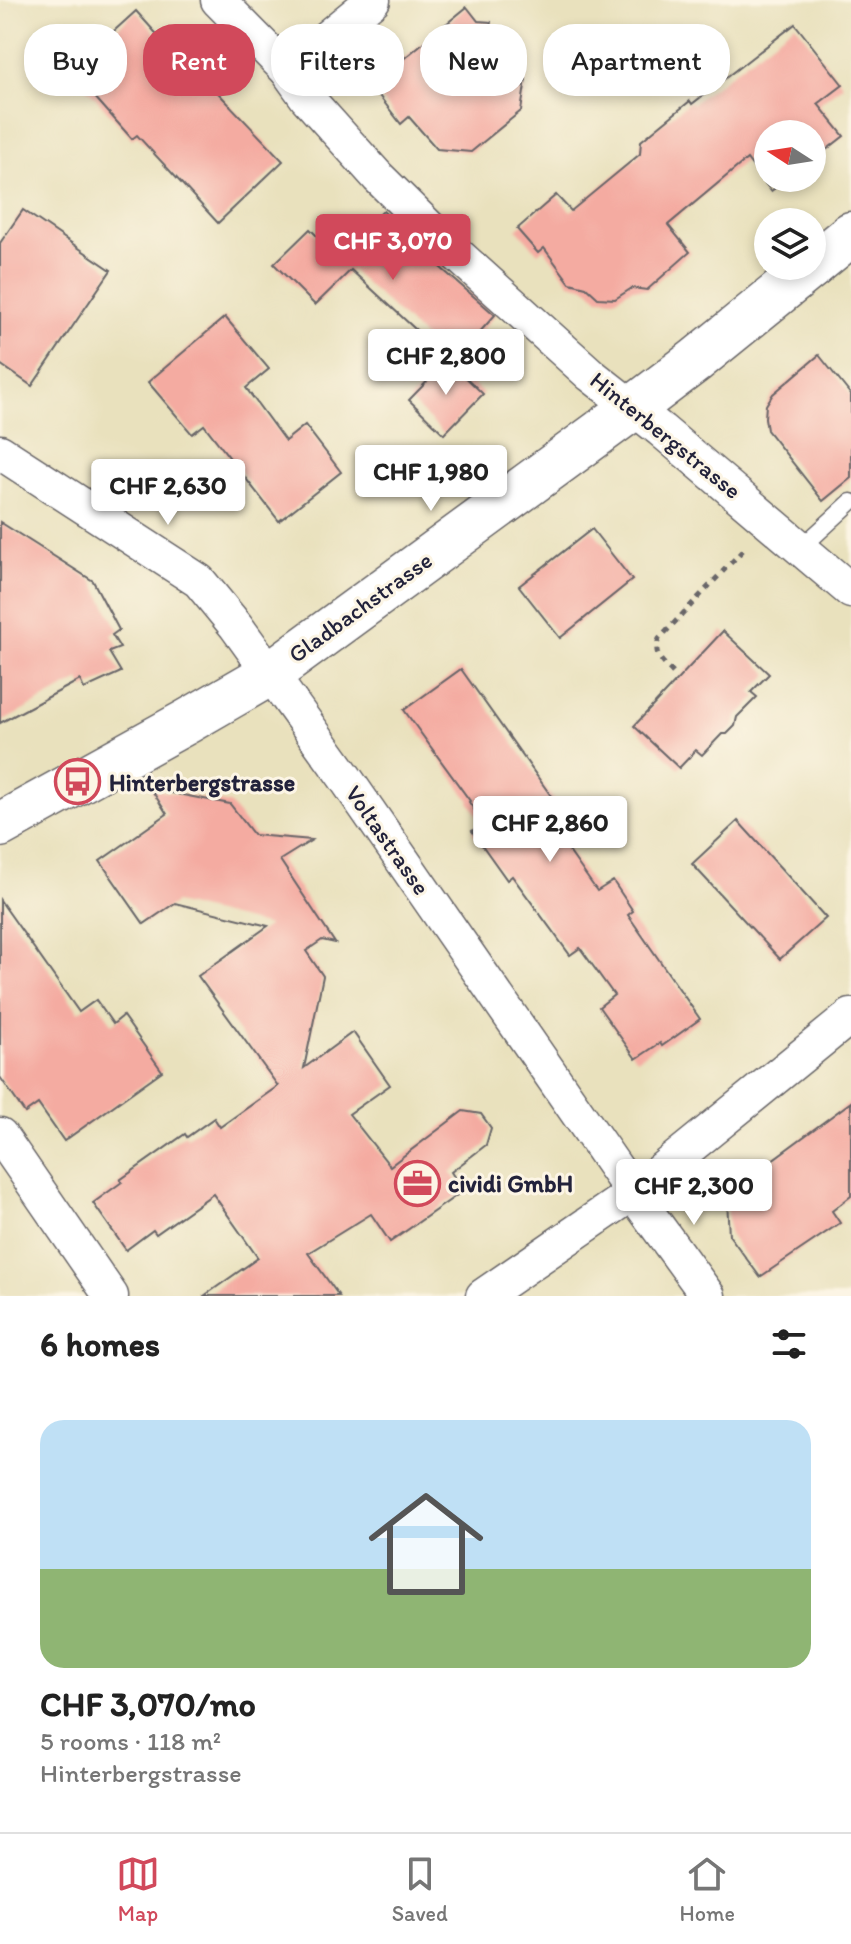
<!DOCTYPE html>
<html lang="en">
<head>
<meta charset="utf-8">
<style>
  :root { --surface:#fff; --page:#f2f2f2; --text:#222; --muted:#767676; --line:#e0e0e0; --accent:#d1495b }
  body { margin:0; font-family:Itim,sans-serif; background:var(--page); color:var(--text); height:100vh; display:flex; flex-direction:column; font-size:30px; white-space:nowrap }
  * { box-sizing:border-box; margin:0 }
  p { font-size:26px; color:var(--muted) }
  .icon { flex:none; width:44px; height:44px; fill:none; stroke:currentColor; stroke-width:2; stroke-linecap:round; stroke-linejoin:round }
  .map { position:relative; height:1296px; overflow:hidden }
  .details { display:flex; flex-direction:column; background:var(--surface); flex:1 }
  .details>* { flex:none }
  .hud { position:absolute; left:24px; top:24px; width:804px; height:72px; display:flex; gap:16px }
  .needle { width:52px; rotate:282deg }
  .tools { position:absolute; left:754px; top:120px; display:grid; gap:16px }
  .tools a { display:grid; place-items:center; width:72px; height:72px; border-radius:50%; background:var(--surface); box-shadow:0 4px 12px #0003; font-size:40px }
  .price { position:absolute; translate:-50% -68px; padding:0 18px; border-radius:8px; background:#fff; color:#222; font-size:26px; line-height:52px; filter:drop-shadow(0 2px 4px #0008) }
  .price::after { content:''; position:absolute; left:50%; top:48px; width:24px; height:18px; margin-left:-12px; background:inherit; clip-path:polygon(0 0,100% 0,50% 100%) }
  .price.on { background:var(--accent); color:#fff }
  ul { padding:0; list-style:none }
  li { display:grid; align-content:center; gap:16px; height:424px; padding:0 40px }
  li span { display:grid; place-items:center; height:248px; border-radius:24px; color:#555 }
  li>.icon { margin-inline-start:auto }
  span .icon { width:144px; height:144px; fill:#fffc; stroke-width:1 }
  li b { font-size:34px }
  h2 { display:flex; justify-content:space-between; align-items:center; height:96px; padding:0 40px; font-size:34px }
  .tag { padding:0 28px; border-radius:32px; background:var(--surface); box-shadow:0 4px 12px #0003; font-size:28px; line-height:72px }
  .tag.on { background:var(--accent); color:#fff }
  .tabs { display:flex; justify-content:space-around; align-items:center; height:112px; border-top:2px solid var(--line); background:var(--surface); font-size:22px; color:var(--muted) }
  .tabs a { display:grid; justify-items:center; gap:4px }
  .tabs .on { color:var(--accent) }
  .map>svg:first-child { display:block }
</style>
</head>
<body>
<div class="map">
<svg width="851" height="1296" viewBox="0 0 851 1296">
  <rect width="100%" height="100%" fill="#fcf5e5"/>
  <filter id="ink" filterUnits="userSpaceOnUse"><feTurbulence type="fractalNoise" baseFrequency=".0125" numOctaves="2"/><feDisplacementMap in="SourceGraphic" scale="16" xChannelSelector="R" yChannelSelector="G"/><feConvolveMatrix kernelMatrix="1 2 1 2 8 2 1 2 1" color-interpolation-filters="sRGB"/></filter>
  <filter id="wash" filterUnits="userSpaceOnUse"><feTurbulence type="fractalNoise" baseFrequency=".006" numOctaves="4" result="noise"/><feDisplacementMap in="SourceGraphic" scale="32" xChannelSelector="R" yChannelSelector="G"/><feGaussianBlur stdDeviation="1.8" result="paint"/><feColorMatrix in="noise" values="0 0 0 0 0 0 0 0 0 0 0 0 0 0 0 0 0 1.4 0 .05"/><feComposite in="paint" operator="in"/></filter>
  <g filter="url(#wash)">
    <rect width="100%" height="100%" fill="#e9e1bd"/>
    <g id="blocks">
      <g fill="#f4aba1">
        <path d="M467,7l11,14 13,1 -2,12 37,45 -5,32 -50,41 -34,-3 -28,-32 -8,7 -28,-36 8,-7 -1,-3z"/>
        <path d="M136,11l62,69 4,-4 81,85 -65,62 -81,-88 -5,4 -61,-69z"/>
        <path d="M795,24l48,61 -25,19 26,32 -32,25v-27h-44v44h21l-18,13 -24,-32 -79,66 22,27 -43,38 -15,-2 -17,11 -17,-1 -12,-11 -16,-4 -26,-35 -6,5 -21,-24 39,-34 15,16 69,-57 1,-13 49,-40 2,3z"/>
        <path d="M23,210l88,60 -79,116 -32,-22v-121z"/>
        <path d="M383,211l58,57 54,47 -43,48 -101,-93 -36,35 -41,-41 36,-35 28,28z"/>
        <path d="M225,317l44,52 -23,19 39,53 20,-16 36,47 -62,49 -75,-96 -12,9 -44,-52z"/>
        <path d="M819,355l32,40v83l-28,23 -56,-71 -2,-12 1,-13 7,-11z"/>
        <path d="M448,360l35,34 -39,40 -35,-34z"/>
        <path d="M0,522l93,59 26,49 -7,5 8,13 -11,4 12,20 -37,17 -4,-9 -80,43z"/>
        <path d="M592,529l40,51 -72,58 -41,-52z"/>
        <path d="M723,631l46,43 -18,18 6,5 -20,20 -2,9 -8,8h-5l-20,21 -6,-5 -17,18 -45,-42z"/>
        <path d="M461,669l100,141 -14,10 50,71 16,-10 20,30 -5,4 72,104 -38,27 -2,-3 -24,16 -37,-52 15,-12 -34,-47 -10,7 -58,-79 -5,4 -35,-49 11,-8 -14,-21 1,-1 -66,-91z"/>
        <path d="M151,789l79,15 24,31 58,5 -32,20 55,83 -13,-3 -16,11 17,25 -19,92 49,-36 37,53 -41,29 41,52 73,-55 18,3 10,14 -5,17 -35,27 12,19 -73,51 -19,-28 -63,39 31,43h-135l54,-38 -45,-64 -57,40 -3,-4 -27,20 -33,-47 29,-21 -2,-2 65,-46 2,3 27,-19 6,9 58,-41 -80,-110 70,-50 -93,-23 -31,21 -44,-63 67,-47z"/>
        <path d="M738,821l88,97 -46,41 -88,-95z"/>
        <path d="M0,900l79,112 17,-12 17,24 10,-8 39,55 -98,70 -26,-37 -13,9 -25,-36z"/>
        <path d="M851,1102v94l-19,15 8,12 -80,54 -31,-42 -2,-34 7,-13z"/>
      </g>
    </g>
  </g>
  <g filter="url(#ink)">
    <use href="#blocks" fill-opacity="0" stroke="#686568" stroke-width="2"/>
    <g fill="none" stroke-linecap="round" stroke-linejoin="round">
      <defs>
        <path id="lane" d="M801,548l50,-46"/>
        <g id="street">
          <path d="M218,0l69,70 20,28 71,79 71,70 142,128 70,55 190,161"/>
          <path d="M287,70l86,-70"/>
          <path d="M0,452l199,129 37,45 108,150 289,417 75,103"/>
          <path d="M0,1135l111,161"/>
          <path d="M483,1296l150,-103 218,-177"/>
        </g>
        <g id="secondary">
          <path d="M812,266l39,-32"/>
          <path d="M0,825l188,-104 83,-48 362,-265 62,-47 117,-95"/>
        </g>
      </defs>
      <use href="#lane" stroke="#686568" stroke-width="19"/>
      <use href="#street" stroke="#686568" stroke-width="37"/>
      <use href="#secondary" stroke="#686568" stroke-width="47"/>
      <path stroke="#686568" stroke-width="5" stroke-dasharray="6 6" stroke-linecap="butt" d="M673,673c-10,-11 -21,-18 -14,-34l85,-90"/>
      <use href="#lane" stroke="#fff" stroke-width="16"/>
      <use href="#street" stroke="#fff" stroke-width="34"/>
      <use href="#secondary" stroke="#fff" stroke-width="44"/>
    </g>
  </g>
  <defs>
    <symbol id="bus-ring" viewBox="-11 -11 22 22"><circle r="9.5" fill="#fcf5e5" stroke="#d1495b" stroke-width="1.5"/><path d="M-5-6H5V4H4V6H2V4H-2V6H-4V4H-5ZM-3.5-4V0h7V-4ZM-3.5 1.2v1.5H-2V1.2ZM2 1.2v1.5H3.5V1.2Z" fill="#d1495b"/></symbol>
    <symbol id="office-ring" viewBox="-11 -11 22 22"><circle r="9.5" fill="#fcf5e5" stroke="#d1495b" stroke-width="1.5"/><path d="M-6-3h4V-5.5h4V-3h4V5H-6ZM-1-4.5V-3h2v-1.5ZM-6 0V1H6V0Z" fill="#d1495b"/></symbol>
  </defs>
  <g fill-rule="evenodd">
    <use href="#bus-ring" x="52" y="756" width="51" height="51"/>
    <use href="#office-ring" x="392" y="1158" width="51" height="51"/>
  </g>
  <g text-anchor="middle" dominant-baseline="central" stroke-width="6" stroke-linejoin="round" paint-order="stroke">
    <g font-size="24" fill="#22223b" stroke="#fcf5e5">
      <text transform="translate(666 435) rotate(39)">Hinterbergstrasse</text>
      <text transform="translate(360 607) rotate(-36)">Gladbachstrasse</text>
      <text transform="translate(388 840) rotate(55)">Voltastrasse</text>
    </g>
    <g font-size="24" font-weight="bold" fill="#22223b" stroke="#fcf5e5" text-anchor="start">
      <text x="109" y="782">Hinterbergstrasse</text>
      <text x="448" y="1183">cividi GmbH</text>
    </g>
  </g>
</svg>
<div class="tools">
<a><svg class="needle" viewBox="-14 -14 28 28"><path d="M0-13l5 13h-10z" fill="#e53935"/><path d="M0 13l5-13h-10z" fill="#767676"/></svg></a>
<a><svg class="icon" aria-label="layers" viewBox="0 0 24 24"><path d="M12 4l9 5-9 5-9-5zM3 14l9 5 9-5"/></svg></a>
</div>
<b class="price on" style="left:393px;top:282px">CHF 3,070</b>
<b class="price" style="left:446px;top:397px">CHF 2,800</b>
<b class="price" style="left:431px;top:513px">CHF 1,980</b>
<b class="price" style="left:168px;top:527px">CHF 2,630</b>
<b class="price" style="left:550px;top:864px">CHF 2,860</b>
<b class="price" style="left:694px;top:1227px">CHF 2,300</b>
<div class="hud">
<a class="tag">Buy</a>
<a class="tag on">Rent</a>
<a class="tag">Filters</a>
<a class="tag">New</a>
<a class="tag">Apartment</a>
</div>
</div>
<section class="details">
<h2>6 homes<svg class="icon" aria-label="filters" viewBox="0 0 24 24"><path d="M4 7h16M4 17h16"/><circle cx="9" cy="7" r="2"/><circle cx="15" cy="17" r="2"/></svg></h2>
<ul>
<li><span style="background:linear-gradient(#bfe0f5 60%,#8fb573 0)"><svg class="icon" aria-label="home" viewBox="0 0 24 24"><path d="M3 11l9-7 9 7M6 9v11h12V9"/></svg></span><div><b>CHF 3,070/mo</b><p>5 rooms · 118 m²</p><p>Hinterbergstrasse</p></div></li>
</ul>
</section>
<nav class="tabs">
<a class="on"><svg class="icon" aria-label="map" viewBox="0 0 24 24"><path d="M3 6l6-2 6 2 6-2v14l-6 2-6-2-6 2zM9 4v14M15 6v14"/></svg>Map</a>
<a><svg class="icon" aria-label="saved" viewBox="0 0 24 24"><path d="M7 4h10v16l-5-4-5 4z"/></svg>Saved</a>
<a><svg class="icon" aria-label="home" viewBox="0 0 24 24"><path d="M3 11l9-7 9 7M6 9v11h12V9"/></svg>Home</a>
</nav>
</body>
</html>
